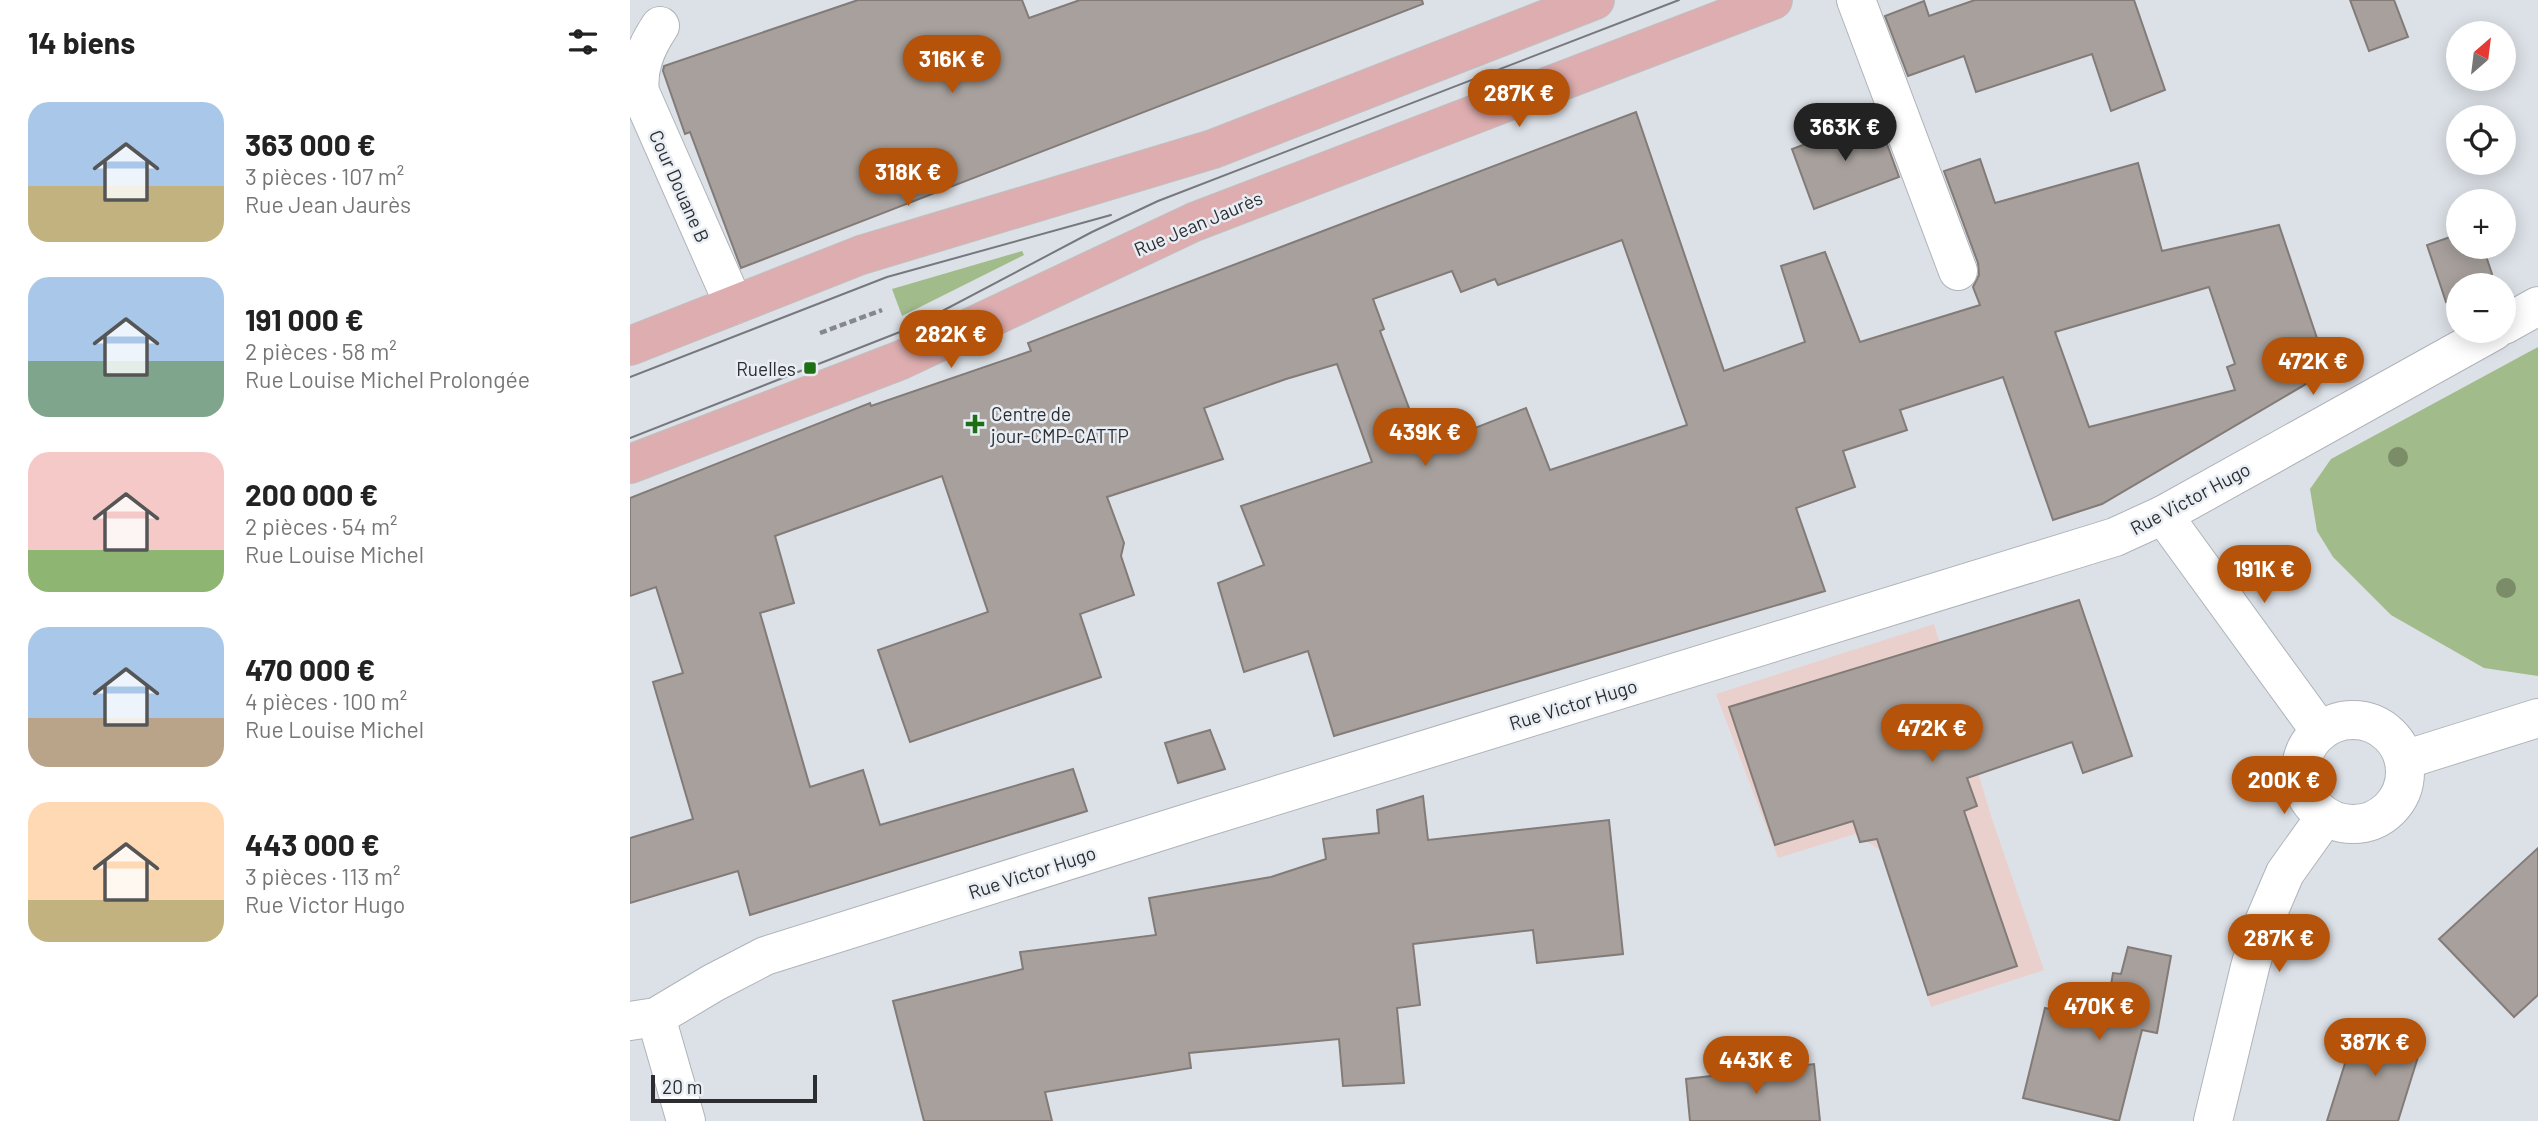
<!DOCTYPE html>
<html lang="fr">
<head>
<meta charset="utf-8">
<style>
  :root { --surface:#fff; --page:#f2f2f2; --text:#222; --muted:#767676; --accent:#b45309 }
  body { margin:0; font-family:Barlow,sans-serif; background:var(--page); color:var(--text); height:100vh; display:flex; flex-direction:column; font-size:26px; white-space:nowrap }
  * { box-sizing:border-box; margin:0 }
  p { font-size:23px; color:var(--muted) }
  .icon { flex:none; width:38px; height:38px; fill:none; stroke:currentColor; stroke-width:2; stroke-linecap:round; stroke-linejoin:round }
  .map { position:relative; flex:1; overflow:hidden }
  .sheet { display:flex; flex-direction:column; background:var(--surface); width:630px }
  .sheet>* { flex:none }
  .needle { width:46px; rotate:28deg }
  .buttons { position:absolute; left:1816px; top:21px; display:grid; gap:14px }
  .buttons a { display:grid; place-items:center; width:70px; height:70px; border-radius:50%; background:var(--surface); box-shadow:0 4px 18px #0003; font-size:35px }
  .scale { position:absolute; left:21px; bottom:18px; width:166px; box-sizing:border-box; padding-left:7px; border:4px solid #2b2d30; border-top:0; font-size:19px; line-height:24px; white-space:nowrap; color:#2b2d30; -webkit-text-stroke:5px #e9eef4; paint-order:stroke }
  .price { position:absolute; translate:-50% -60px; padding:0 16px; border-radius:24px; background:var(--accent); color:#fff; font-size:23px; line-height:46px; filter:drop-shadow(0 2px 4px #0008) }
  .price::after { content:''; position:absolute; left:50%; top:42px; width:21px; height:16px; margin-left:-10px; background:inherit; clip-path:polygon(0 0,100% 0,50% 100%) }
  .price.selected { background:#222; color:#fff }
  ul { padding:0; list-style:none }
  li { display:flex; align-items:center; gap:21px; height:175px; padding:0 28px }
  li span { display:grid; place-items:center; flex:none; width:196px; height:140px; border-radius:21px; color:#555 }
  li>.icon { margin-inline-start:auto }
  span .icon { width:84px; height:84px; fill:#fffc; stroke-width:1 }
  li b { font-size:30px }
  h2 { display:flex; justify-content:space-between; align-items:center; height:84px; padding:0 28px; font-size:30px }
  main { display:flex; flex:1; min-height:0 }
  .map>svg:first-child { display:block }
</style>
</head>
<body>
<main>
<section class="sheet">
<h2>14 biens<svg class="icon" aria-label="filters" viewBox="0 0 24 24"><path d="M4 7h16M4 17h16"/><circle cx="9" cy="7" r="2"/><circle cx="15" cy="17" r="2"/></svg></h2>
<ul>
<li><span style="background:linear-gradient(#a9c7e8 60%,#c2b280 0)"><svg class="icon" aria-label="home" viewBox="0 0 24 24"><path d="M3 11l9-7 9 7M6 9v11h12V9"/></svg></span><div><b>363 000 €</b><p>3 pièces · 107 m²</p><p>Rue Jean Jaurès</p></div></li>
<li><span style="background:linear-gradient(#a9c7e8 60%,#7fa58c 0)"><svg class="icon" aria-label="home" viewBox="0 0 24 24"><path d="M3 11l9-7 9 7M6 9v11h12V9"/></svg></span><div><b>191 000 €</b><p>2 pièces · 58 m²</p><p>Rue Louise Michel Prolongée</p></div></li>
<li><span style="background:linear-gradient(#f6c9c9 70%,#8fb573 0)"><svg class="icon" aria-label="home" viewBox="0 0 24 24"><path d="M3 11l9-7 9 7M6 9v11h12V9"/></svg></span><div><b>200 000 €</b><p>2 pièces · 54 m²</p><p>Rue Louise Michel</p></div></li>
<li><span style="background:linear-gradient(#a9c7e8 65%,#b9a48a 0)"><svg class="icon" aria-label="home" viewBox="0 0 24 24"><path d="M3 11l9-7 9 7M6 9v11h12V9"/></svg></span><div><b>470 000 €</b><p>4 pièces · 100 m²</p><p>Rue Louise Michel</p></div></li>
<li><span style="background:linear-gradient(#ffd9b3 70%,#c2b280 0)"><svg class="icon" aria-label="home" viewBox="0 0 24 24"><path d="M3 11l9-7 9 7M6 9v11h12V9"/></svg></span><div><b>443 000 €</b><p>3 pièces · 113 m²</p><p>Rue Victor Hugo</p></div></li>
</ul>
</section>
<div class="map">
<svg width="1908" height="1121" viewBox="0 0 1908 1121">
  <rect width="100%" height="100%" fill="#dce1e7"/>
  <path fill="#ead0cc" d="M1304,624l57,192 53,154 -113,37 -51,-157 -25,-16 -77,24 -62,-164z"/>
  <g fill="#a1bb8b">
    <path d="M392,251l2,4 -122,61 -10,-27z"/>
    <path d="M1908,347v329l-54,-8 -93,-53 -58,-58 -16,-26 -7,-42 21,-30z"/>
  </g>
  <g fill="#a7a09c" stroke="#827b77" stroke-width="2" fill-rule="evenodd">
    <path d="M228,0h164l7,18 51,-18h342l1,4 -682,264 -51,-136 -5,2 -22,-63 1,-5z"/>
    <path d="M1345,0h159l31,90 -54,21 -19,-57 -116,38 -12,-36 -56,20 -23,-60 39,-15 5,15z"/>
    <path d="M1720,0h44l14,37 -39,14z"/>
    <path d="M1006,112l88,259 81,-29 -24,-76 44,-14 35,90 120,-37 -7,-18 6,-12 -1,-12 -34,-92 36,-12 15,44 143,-40 24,88 117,-26 49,146 -226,133 -49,16 -50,-143 -103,33 7,20 -64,21 12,36 -59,21 29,83 -491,145 -26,-85 -64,21 -26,-89 46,-18 -23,-59 131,-44 -35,-98 -51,15 -82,29 19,51 -116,38 17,46 -3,13 13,39 -54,19 21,63 -191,65 -32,-92 110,-38 -46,-136 -167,60 19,67 -34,10 50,174 53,-17 17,55 193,-56 14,42 -337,104 -12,-44 -108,32v-65l63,-19 -40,-137 30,-9 -27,-86 -26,9v-98l240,-95 1,3 160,-55 -3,-8zM992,240l65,185 -137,45 -24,-62 -102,40 -44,-117 4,-2 -11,-30 79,-28 9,21 34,-13 3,6zM1579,287l26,77 -8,3 8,23 -146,37 -34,-95z"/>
    <path d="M1247,117l22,60 -85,32 -22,-60z"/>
    <path d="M1829,234v13h24l9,27 -19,11h-14v9l-13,8 -19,-57z"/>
    <path d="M1449,600l53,156 -49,17 -11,-31 -105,36 10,28 -13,5 53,155 -89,29 -51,-156 -17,3 -7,-21 -78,24 -46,-138z"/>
    <path d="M580,730l15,39 -47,14 -13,-40z"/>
    <path d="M793,796l5,44 181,-20 14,134 -86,9 -4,-33 -120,14 7,61 -23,3 7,75 -61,3 -4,-47 -150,14 2,15 -146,24 7,29h-128l-31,-120 130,-32 -3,-17 136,-17 -7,-37 122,-21 55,-18 -3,-20 56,-6 -2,-23z"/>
    <path d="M1908,848v147l-24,22 -75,-78z"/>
    <path d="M1498,947l43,9 -14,77 -15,-3 -23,91 -96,-23 22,-90 60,13 8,-48 8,1z"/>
    <path d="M1727,1025l65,19 -24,77h-71z"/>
    <path d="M1184,1064l6,57h-130l-4,-42z"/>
  </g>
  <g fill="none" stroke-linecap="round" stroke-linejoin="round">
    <defs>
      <g id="minor">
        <path d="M1226,0l102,271"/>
        <path d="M30,26c-14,21 -23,42 -20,66l94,213"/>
        <path d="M1874,325l34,-19"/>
        <path d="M1533,515l157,216"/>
        <circle cx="1723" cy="772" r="52"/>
        <path d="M1774,760l134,-42"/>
        <path d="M26,1017l30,104"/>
        <path d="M0,1021l26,-4 57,-34 52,-27 435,-137 915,-282 48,-22 331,-184"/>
        <path d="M1583,1121l37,-154 11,-38 24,-56 40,-56"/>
      </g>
      <g id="major">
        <path d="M0,346l231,-91 352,-106 382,-149"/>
        <path d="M0,464l271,-104 293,-138 579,-222"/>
      </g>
    </defs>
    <use href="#minor" stroke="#afb4ba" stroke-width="40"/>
    <use href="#major" stroke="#bfc0c1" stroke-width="40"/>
    <path stroke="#84878c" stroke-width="4.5" stroke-dasharray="7 3.5" stroke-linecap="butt" d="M190,333l62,-23"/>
    <use href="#minor" stroke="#fff" stroke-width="38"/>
    <use href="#major" stroke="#ddadaf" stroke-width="38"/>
    <g stroke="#75787d" stroke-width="2">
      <path d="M0,377l257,-100 224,-62"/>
      <path d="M0,438l280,-110 182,-96 66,-31 521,-201"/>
    </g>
  </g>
  <g fill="#7b8d68">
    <circle cx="1768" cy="457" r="10"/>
    <circle cx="1876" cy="588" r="10"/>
  </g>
  <g fill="#1d6e15" stroke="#e9eef4" stroke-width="2.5">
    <rect x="173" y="361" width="14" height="14" rx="3.5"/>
    <path d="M341.5 413.5h7v7h7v7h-7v7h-7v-7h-7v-7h7z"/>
  </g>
  <g text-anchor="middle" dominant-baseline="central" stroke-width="5" stroke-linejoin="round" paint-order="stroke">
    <g font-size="19" fill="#2b2d30" stroke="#e9eef4">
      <text transform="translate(50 186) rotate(66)">Cour Douane B</text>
      <text transform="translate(568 223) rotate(-23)">Rue Jean Jaurès</text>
      <text transform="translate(1560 498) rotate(-28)">Rue Victor Hugo</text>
      <text transform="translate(943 704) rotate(-17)">Rue Victor Hugo</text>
      <text transform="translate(402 872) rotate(-18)">Rue Victor Hugo</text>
    </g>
    <g font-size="19" fill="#2b2d30" stroke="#e9eef4" text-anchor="end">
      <text x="166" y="368">Ruelles</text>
      <text x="361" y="413" text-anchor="start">Centre de<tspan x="361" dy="22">jour-CMP-CATTP</tspan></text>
    </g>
  </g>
</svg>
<div class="buttons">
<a><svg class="needle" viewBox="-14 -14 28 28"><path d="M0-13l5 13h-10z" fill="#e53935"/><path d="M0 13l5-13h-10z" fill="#767676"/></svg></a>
<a><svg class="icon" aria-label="locate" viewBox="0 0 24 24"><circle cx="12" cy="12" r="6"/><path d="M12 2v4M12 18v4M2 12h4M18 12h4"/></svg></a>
<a>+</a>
<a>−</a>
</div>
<div class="scale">20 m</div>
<b class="price" style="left:322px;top:95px">316K €</b>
<b class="price" style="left:889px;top:129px">287K €</b>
<b class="price selected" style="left:1215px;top:163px">363K €</b>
<b class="price" style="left:278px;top:208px">318K €</b>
<b class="price" style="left:321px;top:370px">282K €</b>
<b class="price" style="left:1683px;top:397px">472K €</b>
<b class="price" style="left:795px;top:468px">439K €</b>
<b class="price" style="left:1634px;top:605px">191K €</b>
<b class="price" style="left:1302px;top:764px">472K €</b>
<b class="price" style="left:1654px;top:816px">200K €</b>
<b class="price" style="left:1649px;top:974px">287K €</b>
<b class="price" style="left:1469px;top:1042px">470K €</b>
<b class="price" style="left:1745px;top:1078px">387K €</b>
<b class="price" style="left:1126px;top:1096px">443K €</b>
</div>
</main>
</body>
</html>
